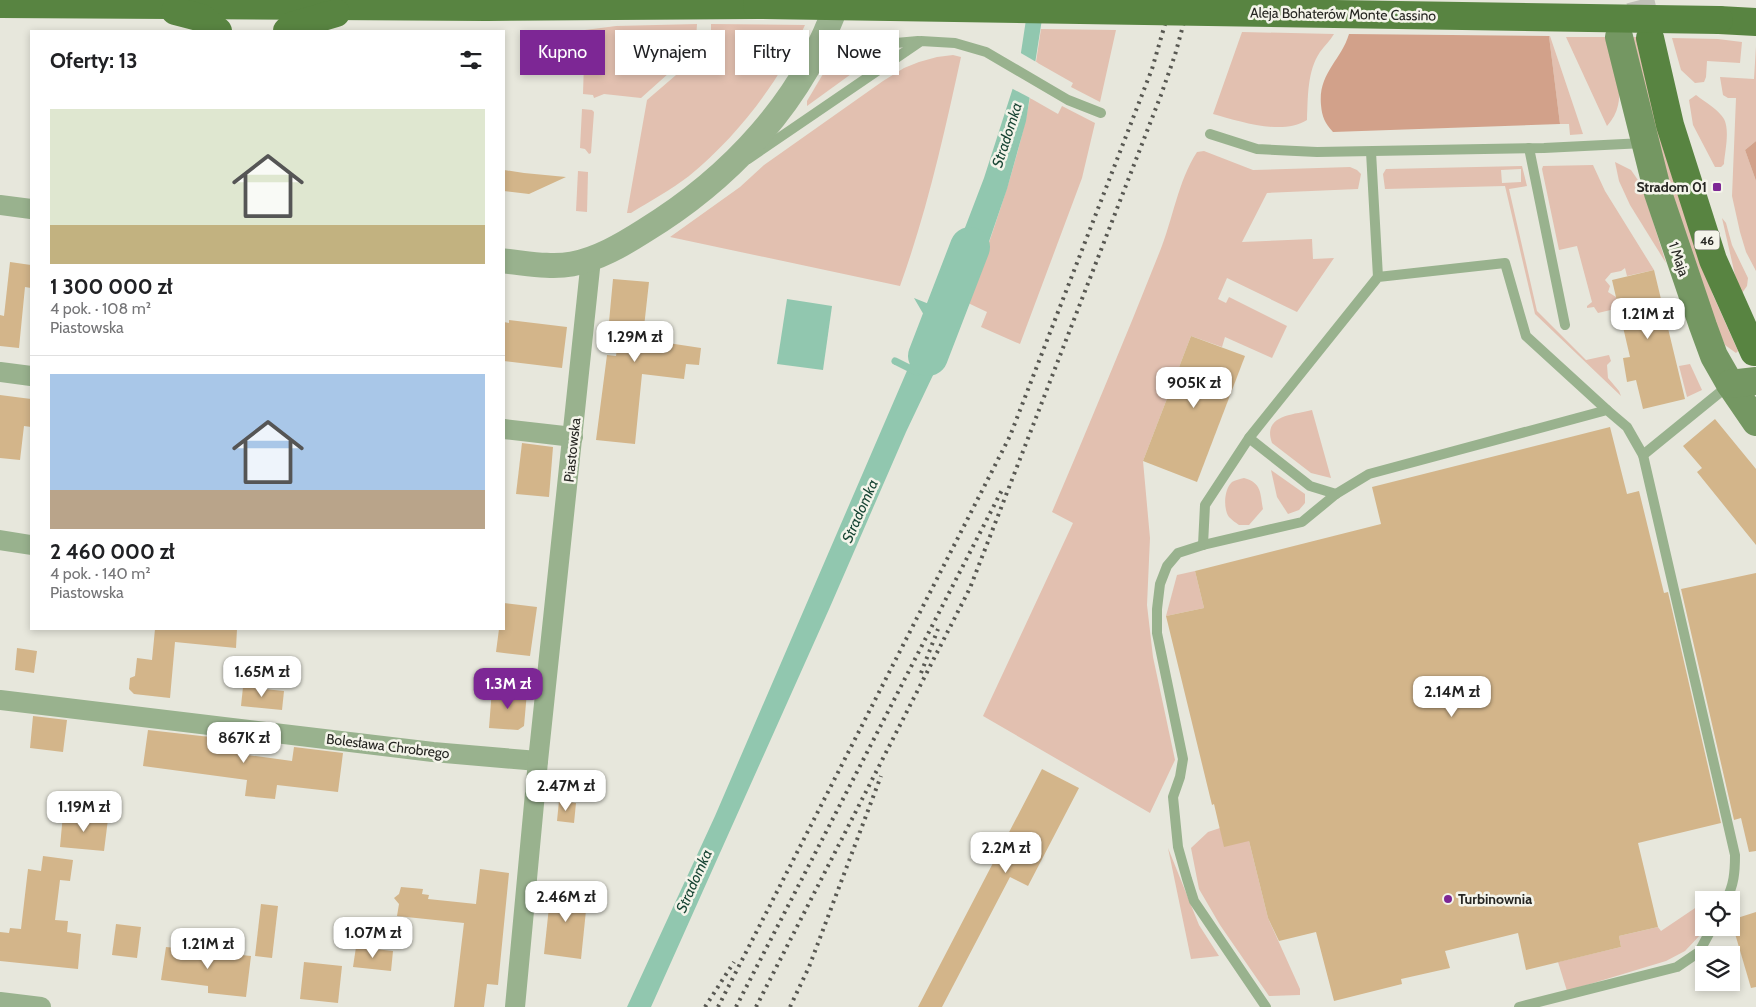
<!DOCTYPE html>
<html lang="pl">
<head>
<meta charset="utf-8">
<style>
  :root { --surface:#fff; --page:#f6f6f6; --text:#202124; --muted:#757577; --line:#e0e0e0; --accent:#7d2795 }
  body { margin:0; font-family:Cabin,sans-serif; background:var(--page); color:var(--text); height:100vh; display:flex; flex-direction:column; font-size:19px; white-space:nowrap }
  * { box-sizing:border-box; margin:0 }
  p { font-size:16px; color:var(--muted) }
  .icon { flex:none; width:28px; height:28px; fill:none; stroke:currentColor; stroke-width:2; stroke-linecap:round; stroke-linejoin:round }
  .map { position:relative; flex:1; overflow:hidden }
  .panel { position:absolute; left:30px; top:30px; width:475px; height:600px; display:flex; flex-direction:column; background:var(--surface); border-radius:0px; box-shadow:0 2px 8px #0003 }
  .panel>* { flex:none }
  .guide { position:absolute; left:520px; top:30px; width:475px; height:45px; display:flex; gap:10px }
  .fabs { position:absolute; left:1695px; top:891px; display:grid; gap:10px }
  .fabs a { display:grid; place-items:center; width:45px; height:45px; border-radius:0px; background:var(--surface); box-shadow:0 2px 8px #0003; font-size:25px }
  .price { position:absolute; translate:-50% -42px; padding:0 11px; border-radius:10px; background:#fff; color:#222; font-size:16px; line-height:32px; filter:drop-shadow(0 1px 2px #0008) }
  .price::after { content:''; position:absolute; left:50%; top:30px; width:15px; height:11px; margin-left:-8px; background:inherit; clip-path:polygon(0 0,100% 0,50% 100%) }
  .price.current { background:var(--accent); color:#fff }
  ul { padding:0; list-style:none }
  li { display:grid; align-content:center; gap:10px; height:265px; padding:0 20px }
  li+li { border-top:1px solid var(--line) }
  li span { display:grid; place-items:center; height:155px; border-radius:0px; color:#555 }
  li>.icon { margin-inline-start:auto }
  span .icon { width:90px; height:90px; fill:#fffc; stroke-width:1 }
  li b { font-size:21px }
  h2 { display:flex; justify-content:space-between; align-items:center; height:60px; padding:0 20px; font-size:21px }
  .chip { padding:0 18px; border-radius:0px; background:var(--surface); box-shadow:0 2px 8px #0003; font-size:18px; line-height:45px }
  .chip.current { background:var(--accent); color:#fff }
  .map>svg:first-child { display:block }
</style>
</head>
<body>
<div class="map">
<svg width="1756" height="1007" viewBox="0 0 1756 1007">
  <rect width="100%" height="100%" fill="#e7e7dc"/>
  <g fill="#e2c0b0" fill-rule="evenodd">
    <path d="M697,24l-1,15h-26l-1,34 -28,25 -37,-4 -10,4 -1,-3 -10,-1 2,-64 31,-4z"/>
    <path d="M711,24l94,1c-26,57 -67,111 -116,151 -18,14 -39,25 -58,37h-4l20,-113 36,-31 1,-15h27z"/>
    <path d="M1041,29l75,1 -16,72 -29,-15 2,-4 -37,-21z"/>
    <path d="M1242,32l92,2c-4,7 -9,11 -14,18 -13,19 -12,46 -13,68 -25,16 -68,1 -94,-6z"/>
    <path d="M1549,36h1l33,98 -13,1 -1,-11h-9z"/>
    <path d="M1566,37h40c8,30 25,63 1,89z"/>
    <path d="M1633,37h4l38,146 38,112 25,56 -2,2 -11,-8 -11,-24 -42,-122z"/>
    <path d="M1672,38l46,1 24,3 -2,21 -33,-2 -1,16 -2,5 -9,1 -14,-13z"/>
    <path d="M1756,46v95l-11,9 11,31v90l-10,-19 -6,-20 -8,-36 4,-98h-8l-5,-3 -3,-18 34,2z"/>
    <path d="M840,54l36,2 -69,50v-5l26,-44z"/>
    <path d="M953,55l8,2c-17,78 -34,154 -61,229l-230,-49 70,-50 24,-22 119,-84 21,-13 15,-6 18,-5z"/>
    <path d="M1696,95c9,7 23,15 28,24 6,12 1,32 0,45l-3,3h-6l-22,-42 -4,-25z"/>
    <path d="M1030,98l28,16 4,-8 33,17 -13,55 -62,166 -39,-17 6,-15 -19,-9c23,-67 49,-135 62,-205z"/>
    <path d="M582,109l10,1 2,2 -3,41 -2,1 -4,-5 -5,-1z"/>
    <path d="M1204,151l49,19 97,-3 7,3 4,4 -3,15 -91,4 -25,49 70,-3 1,20 21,-1 -37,54 -70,-34 -9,21 8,4 3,-6 58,29 -15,32 -47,-21 -3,10 -31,-11 -48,125 7,77 -3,67 6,52 22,103 -25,53 -167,-97 90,-193 -21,-11c37,-87 73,-173 108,-261 13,-32 18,-70 37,-99z"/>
    <path d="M1615,162l16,8 11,16 24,77 -36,-58 -11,-24z"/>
    <path d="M1593,165l12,26 49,79 -27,6 -2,-8 -4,3 -10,2 -6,7 5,6 -2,6 8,5 3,11 -21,5 -4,-6 -7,1v-2l5,-4 -15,-56 -18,4 -17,-81 1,-3z"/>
    <path d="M1522,166l5,20 -18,3 28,122 49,49 23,-5 2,6 -4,4 1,13 11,13 2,5 -86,-82 -30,-128 -120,3 -2,-15 3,-5zM1521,169v13l-19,1 -1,-13z"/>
    <path d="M578,171l10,1 -1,40 -11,-1z"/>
    <path d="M1722,218l4,5 6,22 16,33 -1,8 -5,7 -7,-18z"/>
    <path d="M1690,364l12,26 -15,7 -8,-31z"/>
    <path d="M1312,410l19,68 -20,-5 -39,-30c-10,-28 21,-28 40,-33z"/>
    <path d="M1271,470l34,24v9l-6,7 -11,4 -11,-17z"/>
    <path d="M1244,478c18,5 16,15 19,31l-14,16h-10c-3,-2 -7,-5 -10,-8 -6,-8 -5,-28 3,-35 3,-2 8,-3 12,-4z"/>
    <path d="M1195,571l9,37 -38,8 11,-41z"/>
    <path d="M1220,828l29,13 19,77 32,71v6l-31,1 -49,-71 -21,-36 -8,-41 17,-16z"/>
    <path d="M1168,848l31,77 20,31 -28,3z"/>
    <path d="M1704,902l-2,31 -17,18 -19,10 -99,30 -9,-29 63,-15 -2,-11 39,-9 3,4z"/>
  </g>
  <g fill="#d2a18a">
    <path d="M1349,34l200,2 11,88 -227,8c-8,-9 -11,-15 -12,-27 -3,-32 20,-44 28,-71z"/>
    <path d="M1756,141v40l-11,-31z"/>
  </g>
  <g fill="#91c7af">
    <path d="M1029,0h16l-19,121 -19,68 -39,114 -2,1 -26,-11 44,-115 34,-106z"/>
    <path d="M914,298l20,8 2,-5 27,11 -57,120 -76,175 -179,400h-24l88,-191 213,-494z"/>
    <path d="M787,299l45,7 -9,64 -46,-6z"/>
  </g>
  <path fill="#e7e7dc" d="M1019,52l19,11 -6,36 -21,-11z"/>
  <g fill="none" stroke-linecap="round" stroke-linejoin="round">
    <path stroke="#91c7af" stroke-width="7" d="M895,361l22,11"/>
    <path stroke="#91c7af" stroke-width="40" d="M928,356l42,-109"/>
  </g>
  <g fill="#d3b58a">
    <path d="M504,170l20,3 42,4 -37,17 -25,-3z"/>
    <path d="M10,262l21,3v23l-6,-1 -6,61 -19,-2v-31l4,1z"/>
    <path d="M1654,270l31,129 -42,10 -7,-29 -9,2 -4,-24 7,-1 -18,-77z"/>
    <path d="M613,279l36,3 -6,54 26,3 -1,4 33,5 -2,17 -13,-1 -2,15 -42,-5 -7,70 -39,-4 11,-85 9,1 4,-33 -11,-1z"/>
    <path d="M509,320l58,7 -5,41 -58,-7v-39l5,1z"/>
    <path d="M1191,336l54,20 -48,126 -54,-21z"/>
    <path d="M0,395l31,4v28l-7,-1 -4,34 -20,-2z"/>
    <path d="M1715,419l41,50v76l-59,-73 5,-4 -19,-22z"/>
    <path d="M1610,427l17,67 12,-3 25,102 4,-1 53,231 -83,20 20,84 -39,9 2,11 -95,23 -8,-37 -73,18 5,17 -49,11 1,5 -68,17 -18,-69 -37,9 -11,-23 -19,-77 -25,6 -10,-43 -2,1 -46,-189 38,-8 -9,-37 186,-47 -9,-37z"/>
    <path d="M522,443l31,4 -4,50 -33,-3z"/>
    <path d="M1756,573v278l-7,1 -8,-34 -7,2 -53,-231z"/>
    <path d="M504,603l33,4 -7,49 -34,-4 3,-23h5z"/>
    <path d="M155,629h82l-1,19 -61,-6 -5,56 -36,-4 -5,-5 1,-11 5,-2 2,-18 15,2z"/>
    <path d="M17,648l20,3 -3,22 -19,-3z"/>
    <path d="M243,687l41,4 -2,19 -41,-4z"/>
    <path d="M492,689l35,3 -3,34 -6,4 -29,-2z"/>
    <path d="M33,716l34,4 -4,32 -33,-4z"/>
    <path d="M148,730l71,8 -1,13 74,10 2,-14 49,6 -5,39 -61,-7 -2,14 -30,-3 2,-16 -104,-14z"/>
    <path d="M1042,769l37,19 -51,98 -18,-9 -68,130h-24z"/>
    <path d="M559,801l17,2 -2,20 -17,-2z"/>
    <path d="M63,814l45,5 -4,32 -44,-4z"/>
    <path d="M43,856l30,4 -3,21 -10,-1 -5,40 13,1 -1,11 14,2 -3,35 -78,-8v-29l9,1 1,-5 11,1 7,-60 13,2z"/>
    <path d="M480,869l29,4 -11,112 -11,-1 -3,23h-30l10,-84 -67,-7 2,-12 -5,-6 5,-4 2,-7 22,2 -1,5 7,1 -1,4 48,5z"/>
    <path d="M551,888l37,3 -7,68 -37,-5z"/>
    <path d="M261,904l17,2 -6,52 -17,-2z"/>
    <path d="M1756,912v75l-5,1 -20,-68z"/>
    <path d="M116,924l25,3 -4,31 -25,-3z"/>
    <path d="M166,947l85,9 -5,41 -38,-4v-7l-47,-6z"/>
    <path d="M356,947l37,4 -2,20 -38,-4z"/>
    <path d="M304,962l38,4 -4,37 -38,-4z"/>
  </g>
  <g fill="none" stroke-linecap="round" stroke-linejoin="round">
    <path stroke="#c0c0b7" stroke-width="28" stroke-dasharray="28 14" stroke-linecap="butt" d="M1640,0l10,38"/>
    <g stroke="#99b28e" stroke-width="10">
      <path d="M823,38l62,6 33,-3"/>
      <path d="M1210,134l47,15 60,3 227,-4 100,-5"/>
      <path d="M1529,148l36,177"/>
      <path d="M1371,152l7,125"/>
      <path d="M748,159l173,-118 34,2 31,9 82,48 33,13"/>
      <path d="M1249,438l61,48 26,8"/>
      <path d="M1643,455l86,-70"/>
      <path d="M1203,545l2,-40 44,-67 129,-161 127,-14 21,73 81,74"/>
      <path d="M1266,1007l-72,-106 -7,-22 -9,-32 -5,-50 7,-20 3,-18 -26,-126v-24l3,-25 7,-18 11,-13 25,-8 99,-23 34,-28 33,-20 238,-64 20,17 16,28 92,400c0,17 -1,30 -9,45"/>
      <path d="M1519,1007l158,-40 22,-15 13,-24"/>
    </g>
    <g stroke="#99b28e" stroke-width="20">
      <path d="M0,205l31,4"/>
      <path d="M0,372l31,4"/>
      <path d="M504,429l69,8"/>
      <path d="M0,540l31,5"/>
      <path d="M0,700l433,52 105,9"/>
      <path d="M0,1002l41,5"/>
      <path d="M515,1007l23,-246 53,-502"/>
    </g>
    <path stroke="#99b28e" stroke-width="25" d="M504,261c22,2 46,7 68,3 26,-5 50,-19 72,-33 87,-53 161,-132 194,-231"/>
    <g stroke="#749762" stroke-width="28">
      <path d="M1619,37l39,156 45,133 11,30 16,28 26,38"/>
      <path d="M1730,384l26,-3"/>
    </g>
    <g stroke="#588441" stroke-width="28">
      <path d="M0,4l487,3 270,-2"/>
      <path d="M175,11l27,7 16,13"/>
      <path d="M1719,20l37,2"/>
      <path d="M287,31l5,-5 44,-13"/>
      <path d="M1650,38l20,87 43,135 41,92 2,-1"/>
    </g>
    <g stroke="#585852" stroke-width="4" stroke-dasharray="2.5 5" stroke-linecap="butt">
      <path d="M921,673l17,-44"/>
      <path d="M705,1007l29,-45"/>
      <path d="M718,1007l292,-571 142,-367 20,-69"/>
      <path d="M736,1007l267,-519"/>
      <path d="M756,1007l214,-419 191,-493 14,-40 15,-55"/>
      <path d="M790,1007l19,-40 72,-191"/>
    </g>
    <path stroke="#588441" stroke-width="28" d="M757,5l962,15"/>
  </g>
  <g fill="#7d2795" stroke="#f4f4ea" stroke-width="2">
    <rect x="1712" y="182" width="10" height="10" rx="2.5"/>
    <circle cx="1448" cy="899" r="5"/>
  </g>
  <g text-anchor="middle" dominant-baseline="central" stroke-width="5" stroke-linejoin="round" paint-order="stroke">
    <rect fill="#f4f4ea" stroke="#64645e" stroke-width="1" x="1694.5" y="230.5" width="25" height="19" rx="4"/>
    <g font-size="12" font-weight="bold" fill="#262622">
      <text x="1707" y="240">46</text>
    </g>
    <g font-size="14" fill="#262622" stroke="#f4f4ea">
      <text transform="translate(1343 14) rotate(1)">Aleja Bohaterów Monte Cassino</text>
      <text transform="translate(1679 259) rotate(71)">1 Maja</text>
      <text transform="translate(572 450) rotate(-84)">Piastowska</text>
      <text transform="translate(388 746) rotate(7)">Bolesława Chrobrego</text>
    </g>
    <g font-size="14" font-weight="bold" fill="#262622" stroke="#f4f4ea" text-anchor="end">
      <text x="1707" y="187">Stradom 01</text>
      <text x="1458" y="899" text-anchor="start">Turbinownia</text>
    </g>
    <g font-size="15" font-style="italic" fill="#184534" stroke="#f4f4ea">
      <text transform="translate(1007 135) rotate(-72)">Stradomka</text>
      <text transform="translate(860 511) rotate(-66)">Stradomka</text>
      <text transform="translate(694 881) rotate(-66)">Stradomka</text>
    </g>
  </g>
</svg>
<div class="fabs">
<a><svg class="icon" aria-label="locate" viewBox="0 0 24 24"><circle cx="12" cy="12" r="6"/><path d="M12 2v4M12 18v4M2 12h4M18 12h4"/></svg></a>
<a><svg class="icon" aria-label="layers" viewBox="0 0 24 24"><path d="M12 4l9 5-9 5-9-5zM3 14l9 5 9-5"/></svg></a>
</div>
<b class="price" style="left:1648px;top:340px">1.21M zł</b>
<b class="price" style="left:635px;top:363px">1.29M zł</b>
<b class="price" style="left:1194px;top:409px">905K zł</b>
<b class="price" style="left:262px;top:698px">1.65M zł</b>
<b class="price current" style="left:508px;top:710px">1.3M zł</b>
<b class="price" style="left:1452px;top:718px">2.14M zł</b>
<b class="price" style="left:244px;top:764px">867K zł</b>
<b class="price" style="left:566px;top:812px">2.47M zł</b>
<b class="price" style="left:84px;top:833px">1.19M zł</b>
<b class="price" style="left:1006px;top:874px">2.2M zł</b>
<b class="price" style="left:566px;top:923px">2.46M zł</b>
<b class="price" style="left:373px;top:959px">1.07M zł</b>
<b class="price" style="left:208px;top:970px">1.21M zł</b>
<div class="guide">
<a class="chip current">Kupno</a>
<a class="chip">Wynajem</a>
<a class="chip">Filtry</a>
<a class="chip">Nowe</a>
</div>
<section class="panel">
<h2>Oferty: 13<svg class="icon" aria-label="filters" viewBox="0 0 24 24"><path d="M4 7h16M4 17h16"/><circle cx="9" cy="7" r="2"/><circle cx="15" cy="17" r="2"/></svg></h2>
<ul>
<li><span style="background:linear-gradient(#dfe7d0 75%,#c2b280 0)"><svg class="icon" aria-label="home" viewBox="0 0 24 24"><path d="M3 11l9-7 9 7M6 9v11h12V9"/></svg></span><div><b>1 300 000 zł</b><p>4 pok. · 108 m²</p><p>Piastowska</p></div></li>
<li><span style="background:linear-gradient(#a9c7e8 75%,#b9a48a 0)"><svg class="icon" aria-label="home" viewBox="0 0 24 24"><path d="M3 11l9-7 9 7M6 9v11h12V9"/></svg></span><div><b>2 460 000 zł</b><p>4 pok. · 140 m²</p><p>Piastowska</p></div></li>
</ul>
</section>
</div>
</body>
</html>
